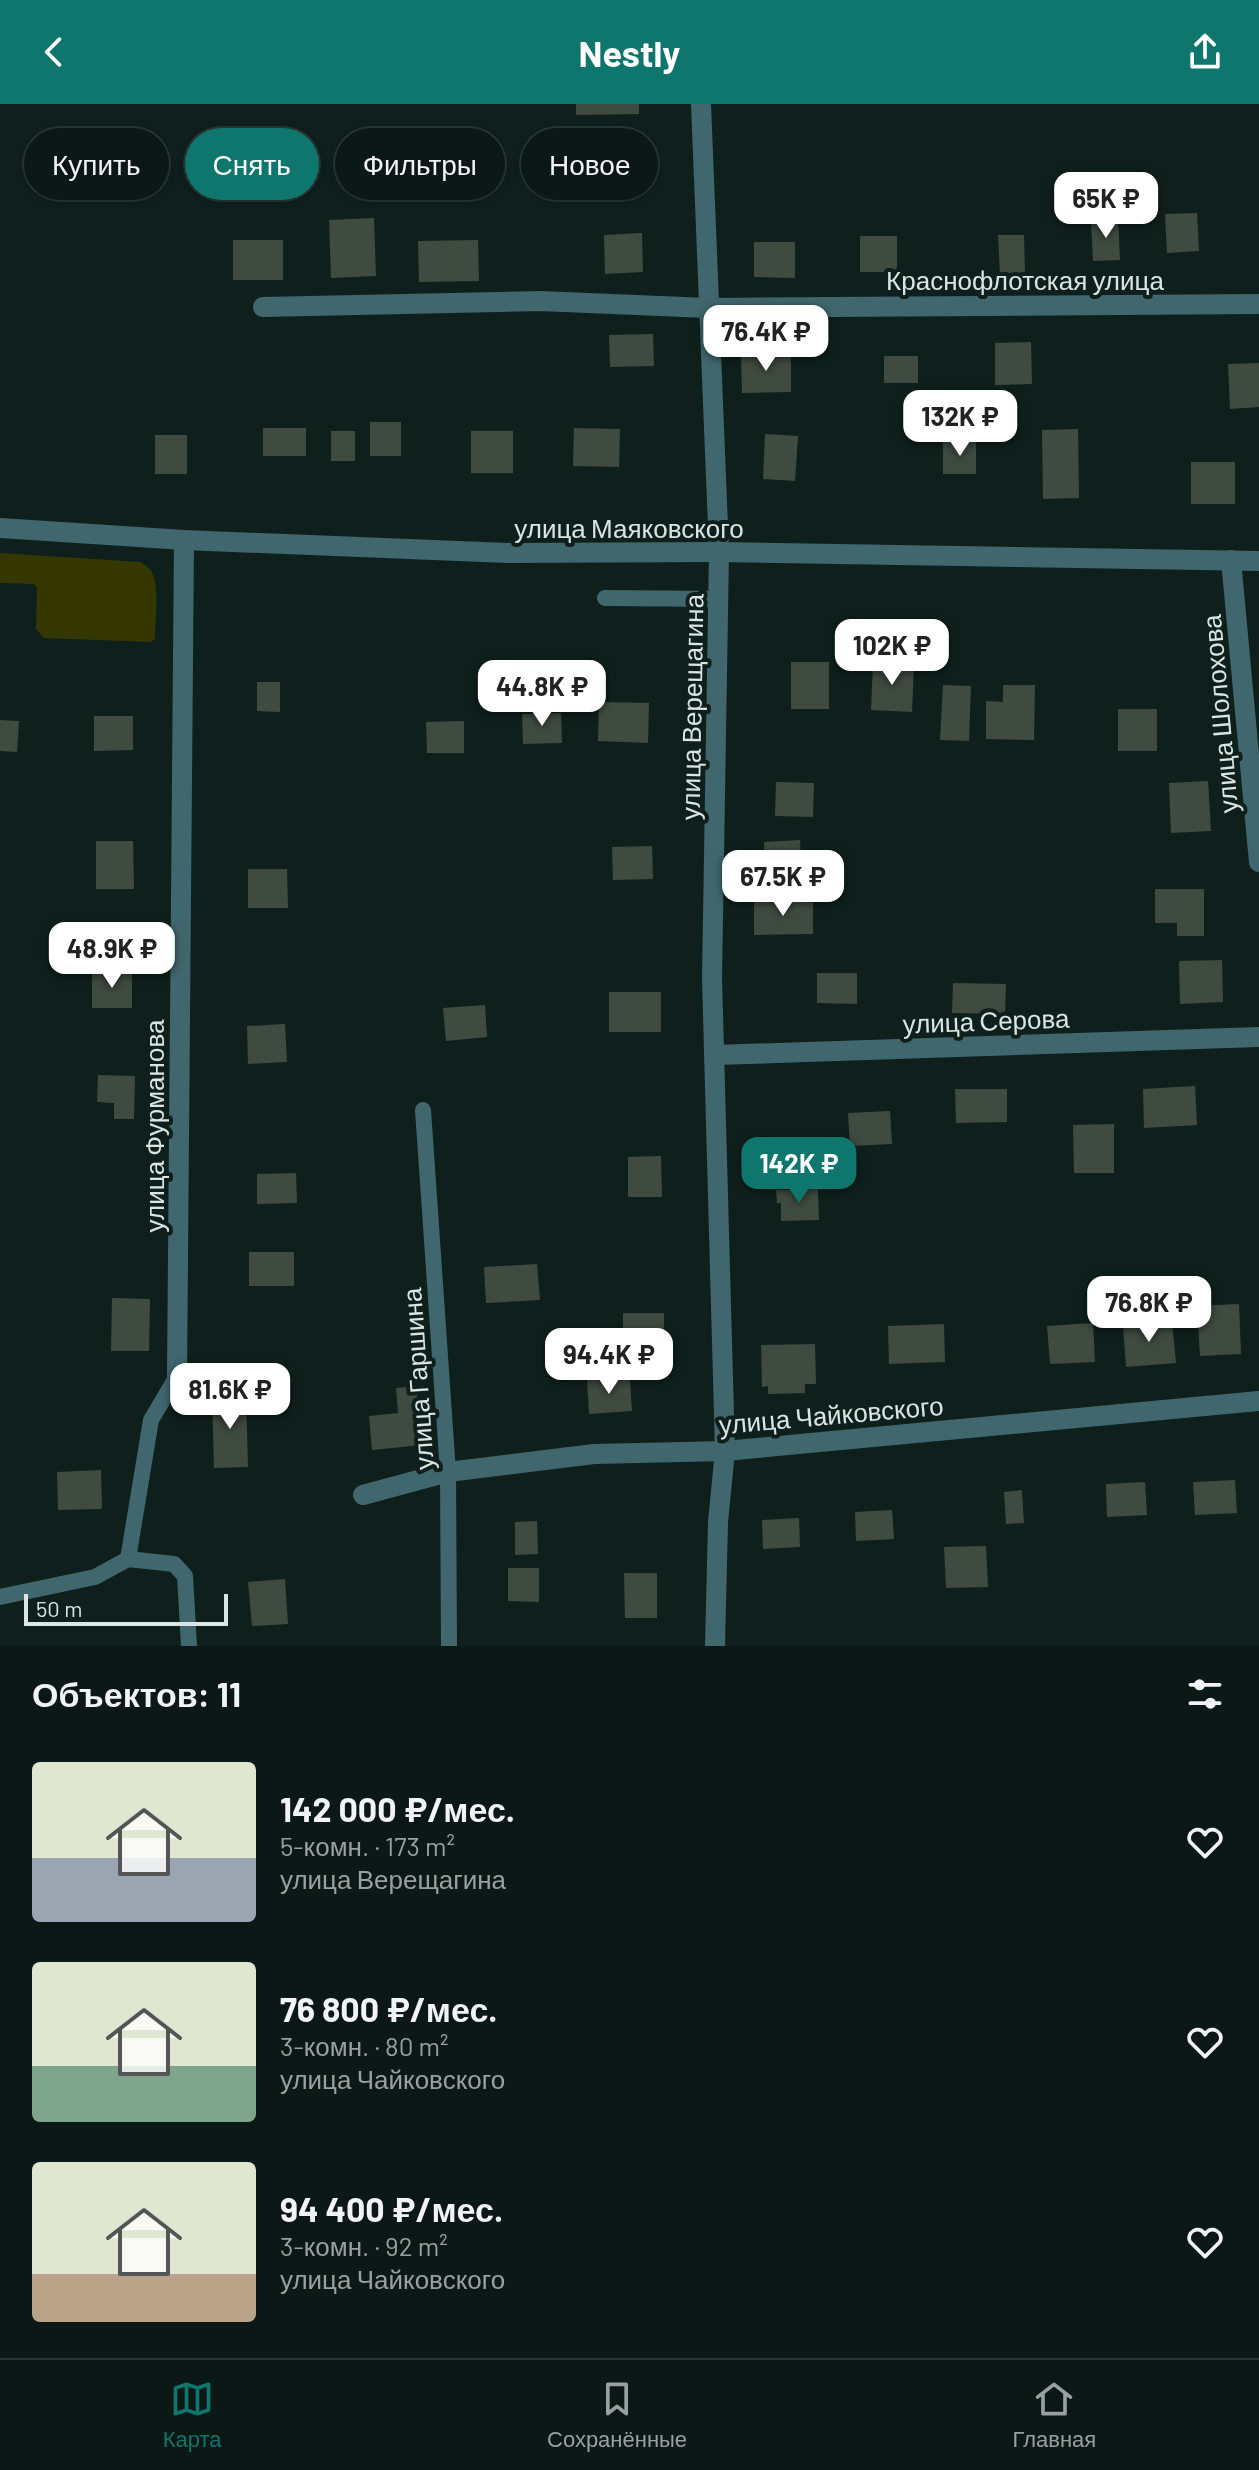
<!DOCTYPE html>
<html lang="ru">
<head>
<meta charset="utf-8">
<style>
  :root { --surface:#0b1815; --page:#192522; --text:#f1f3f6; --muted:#9aa0a0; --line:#2b3734; --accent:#0f766e }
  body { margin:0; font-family:Barlow,sans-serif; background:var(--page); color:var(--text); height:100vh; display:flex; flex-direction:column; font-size:30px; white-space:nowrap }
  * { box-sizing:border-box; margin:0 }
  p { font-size:26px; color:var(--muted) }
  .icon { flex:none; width:44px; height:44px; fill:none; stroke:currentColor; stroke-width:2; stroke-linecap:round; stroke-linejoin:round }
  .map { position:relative; height:1542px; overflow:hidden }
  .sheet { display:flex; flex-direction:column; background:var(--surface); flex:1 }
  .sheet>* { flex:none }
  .guide { position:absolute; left:24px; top:24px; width:800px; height:72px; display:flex; gap:16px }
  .scale { position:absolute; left:24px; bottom:20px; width:204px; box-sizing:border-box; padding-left:8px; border:4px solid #dae5e2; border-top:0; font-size:22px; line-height:28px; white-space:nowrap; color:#dae5e2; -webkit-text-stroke:6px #0f201c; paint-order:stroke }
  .price { position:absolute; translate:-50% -68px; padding:0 18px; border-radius:16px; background:#fff; color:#222; font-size:26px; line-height:52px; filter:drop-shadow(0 2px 4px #0008) }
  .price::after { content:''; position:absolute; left:50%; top:48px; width:24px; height:18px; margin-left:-12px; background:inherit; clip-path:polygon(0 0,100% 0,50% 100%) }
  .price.current { background:var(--accent); color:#fff }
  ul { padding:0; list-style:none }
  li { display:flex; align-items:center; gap:24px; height:200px; padding:0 32px }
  li span { display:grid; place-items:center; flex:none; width:224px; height:160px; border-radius:8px; color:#555 }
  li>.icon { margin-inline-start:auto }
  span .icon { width:96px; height:96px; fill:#fffc; stroke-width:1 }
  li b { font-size:34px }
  h2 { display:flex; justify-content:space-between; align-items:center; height:96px; padding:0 32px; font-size:34px }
  .tag { padding:0 28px; border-radius:36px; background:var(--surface); box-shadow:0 2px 6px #0004,0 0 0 2px var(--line); font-size:28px; line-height:72px }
  .tag.current { background:var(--accent); color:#fff }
  header { display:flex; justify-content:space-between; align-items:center; height:104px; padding:0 32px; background:var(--accent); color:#fff; font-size:36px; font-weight:700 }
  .dock { display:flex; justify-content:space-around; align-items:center; height:112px; border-top:2px solid var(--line); background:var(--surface); font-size:22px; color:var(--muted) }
  .dock a { display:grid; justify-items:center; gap:4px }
  .dock .current { color:var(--accent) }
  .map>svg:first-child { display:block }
</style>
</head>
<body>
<header><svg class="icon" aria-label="back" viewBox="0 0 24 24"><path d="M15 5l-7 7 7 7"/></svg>Nestly<svg class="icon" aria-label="share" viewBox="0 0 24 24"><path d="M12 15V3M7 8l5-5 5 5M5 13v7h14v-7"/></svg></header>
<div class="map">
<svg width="1259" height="1542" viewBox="0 0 1259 1542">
  <rect width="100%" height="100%" fill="#0f201c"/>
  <path fill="#343800" d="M0,449l141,9c3,3 8,5 10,9 9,13 4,52 4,68l-4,3 -107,-4 -8,-9 1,-41 -3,-4 -34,-1z"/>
  <g fill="#3f4b40">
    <path d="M576,0h63v10l-63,1z"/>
    <path d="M1197,109l2,38 -32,2 -2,-39z"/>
    <path d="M374,114l2,58 -45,2 -2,-58z"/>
    <path d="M1118,114l2,42 -27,1 -2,-41z"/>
    <path d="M642,129l1,39 -38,2 -1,-39z"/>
    <path d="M998,131h26l1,38 -25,1z"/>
    <rect x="860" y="132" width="37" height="36"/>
    <rect x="233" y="136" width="50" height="40"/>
    <path d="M478,136l1,41 -60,1 -1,-41z"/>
    <path d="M754,138h41v36l-41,-1z"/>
    <path d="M653,230l1,32 -44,1 -1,-32z"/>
    <path d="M1031,238l1,42 -37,1v-42z"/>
    <path d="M791,250v38l-49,1 -1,-38z"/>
    <rect x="884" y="252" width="34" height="27"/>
    <path d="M1259,259v44l-29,2 -2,-45z"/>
    <rect x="370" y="318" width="31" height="34"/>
    <rect x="263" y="324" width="43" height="28"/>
    <path d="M574,324l46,1 -1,38 -46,-1z"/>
    <path d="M1078,325l1,69 -36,1 -1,-69z"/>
    <rect x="331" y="327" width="24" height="30"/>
    <rect x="471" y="327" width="42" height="42"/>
    <path d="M765,330l33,2 -3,45 -32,-2z"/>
    <rect x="155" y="331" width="32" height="39"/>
    <rect x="943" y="337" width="33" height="33"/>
    <rect x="1191" y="358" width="44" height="42"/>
    <rect x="791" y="558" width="38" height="47"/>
    <path d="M873,558l41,2 -2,48 -41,-2z"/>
    <path d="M257,578h23v30l-23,-1z"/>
    <path d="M943,581l28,1 -2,55 -29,-1z"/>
    <path d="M1003,581h32l-1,55 -48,-1v-38l17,1z"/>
    <path d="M599,598l50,1 -1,40 -50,-2z"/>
    <rect x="1118" y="605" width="39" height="42"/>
    <path d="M561,609l1,30 -39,1 -1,-30z"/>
    <path d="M94,612h39v34l-39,1z"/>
    <path d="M0,616l19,1 -2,31 -17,-1z"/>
    <path d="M464,617v32h-37l-1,-31z"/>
    <path d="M1208,677l3,50 -40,2 -2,-50z"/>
    <path d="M776,678l38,1 -1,34 -38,-1z"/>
    <path d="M800,736l2,44 -36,2 -2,-44z"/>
    <path d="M96,737h37l1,48h-38z"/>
    <path d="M652,742l1,33 -40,1 -1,-33z"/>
    <path d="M248,765h39l1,39h-40z"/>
    <path d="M1155,785h49v47h-27v-13h-22z"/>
    <path d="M754,797h59v33l-59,1z"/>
    <path d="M1222,856l1,42 -43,2 -1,-43z"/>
    <rect x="92" y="867" width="40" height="37"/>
    <path d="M817,869h40v31l-40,-1z"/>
    <path d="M953,879l53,1 -1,30 -53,-1z"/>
    <rect x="609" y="888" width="52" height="40"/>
    <path d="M485,901l2,32 -41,4 -3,-33z"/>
    <path d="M285,920l2,38 -39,2 -1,-38z"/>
    <path d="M98,971l37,1 -1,43h-20v-16l-17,-1z"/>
    <path d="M1195,982l2,39 -53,3 -1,-39z"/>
    <path d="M955,985h52v33l-51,1z"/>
    <path d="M890,1007l2,33 -42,2 -2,-33z"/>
    <path d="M1114,1020v49h-40l-1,-48z"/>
    <path d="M661,1052l1,41h-34v-40z"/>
    <path d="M296,1069l1,30 -40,1v-30z"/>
    <path d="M818,1085l1,31 -38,1v-18h-4l-1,-13z"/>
    <rect x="249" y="1148" width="45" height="34"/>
    <path d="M537,1160l3,36 -54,3 -2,-36z"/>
    <path d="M112,1194l38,1 -1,52h-38z"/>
    <path d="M1239,1200l2,50 -41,2 -3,-50z"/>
    <rect x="623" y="1209" width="41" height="38"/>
    <path d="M1172,1217l4,42 -50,4 -3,-42z"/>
    <path d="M1093,1219l2,39 -45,2 -3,-38z"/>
    <path d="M944,1220l1,38 -56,2 -1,-38z"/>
    <path d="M815,1240l1,40h-11v9l-37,1v-8l-6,1 -1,-42z"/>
    <path d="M630,1274l2,33 -43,3 -2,-34z"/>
    <path d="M416,1282l6,59 -50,5 -3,-34 29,-3 -2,-25z"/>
    <path d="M246,1290l2,73 -34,1 -2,-73z"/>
    <path d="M101,1366l1,39 -44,1 -1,-38z"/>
    <path d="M1235,1376l2,33 -42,2 -2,-33z"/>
    <path d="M1145,1378l2,33 -40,2 -1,-33z"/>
    <path d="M1022,1386l2,33 -18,1 -2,-32z"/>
    <path d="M892,1406l2,29 -38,2 -1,-29z"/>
    <path d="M799,1414l1,29 -37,2 -1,-29z"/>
    <path d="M537,1417l1,33 -23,1v-33z"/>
    <path d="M986,1442l2,41 -42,1 -2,-41z"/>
    <path d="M508,1464h31v34l-31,-1z"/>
    <path d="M624,1469h33v45h-32z"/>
    <path d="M285,1475l3,45 -36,2 -4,-44z"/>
  </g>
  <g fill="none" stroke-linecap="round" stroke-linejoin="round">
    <g stroke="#40676d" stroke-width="16">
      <path d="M605,494l114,1"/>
      <path d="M423,1006l25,362 1,174"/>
      <path d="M128,1455l46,5 11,12 4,70"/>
      <path d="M0,1493l95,-20 33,-18 23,-139 26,-44"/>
    </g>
    <g stroke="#40676d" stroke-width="20">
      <path d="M701,0l18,448 -7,426 13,473 -7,71 -3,124"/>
      <path d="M263,203l277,-6 168,7 551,-4"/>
      <path d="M0,424l184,12 324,13 211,-1 540,9"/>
      <path d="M1231,456l28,302"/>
      <path d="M715,951l544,-18"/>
      <path d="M177,1272l7,-836"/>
      <path d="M363,1391l85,-23 146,-18 131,-3 534,-50"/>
    </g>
  </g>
  <g text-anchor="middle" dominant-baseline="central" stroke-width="8" stroke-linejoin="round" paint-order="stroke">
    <g font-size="26" fill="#dae5e2" stroke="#0f201c">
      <text x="1025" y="175">Краснофлотская улица</text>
      <text x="629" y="423">улица Маяковского</text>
      <text transform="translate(691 603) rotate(-89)">улица Верещагина</text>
      <text transform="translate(1219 610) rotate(-95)">улица Шолохова</text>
      <text transform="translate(986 916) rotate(-2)">улица Серова</text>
      <text transform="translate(153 1022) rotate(-90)">улица Фурманова</text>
      <text transform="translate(417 1275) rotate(-94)">улица Гаршина</text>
      <text transform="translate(831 1310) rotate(-5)">улица Чайковского</text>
    </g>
  </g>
</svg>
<div class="scale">50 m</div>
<b class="price" style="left:1106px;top:136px">65K ₽</b>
<b class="price" style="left:766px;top:269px">76.4K ₽</b>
<b class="price" style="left:960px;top:354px">132K ₽</b>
<b class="price" style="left:892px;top:583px">102K ₽</b>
<b class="price" style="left:542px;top:624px">44.8K ₽</b>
<b class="price" style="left:783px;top:814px">67.5K ₽</b>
<b class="price" style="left:112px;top:886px">48.9K ₽</b>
<b class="price current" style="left:799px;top:1101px">142K ₽</b>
<b class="price" style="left:1149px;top:1240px">76.8K ₽</b>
<b class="price" style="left:609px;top:1292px">94.4K ₽</b>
<b class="price" style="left:230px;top:1327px">81.6K ₽</b>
<div class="guide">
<a class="tag">Купить</a>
<a class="tag current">Снять</a>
<a class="tag">Фильтры</a>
<a class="tag">Новое</a>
</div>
</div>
<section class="sheet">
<h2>Объектов: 11<svg class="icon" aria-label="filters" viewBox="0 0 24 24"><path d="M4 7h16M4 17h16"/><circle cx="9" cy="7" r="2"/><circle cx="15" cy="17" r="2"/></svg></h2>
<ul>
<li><span style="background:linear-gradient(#dfe7d0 60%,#9aa5b1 0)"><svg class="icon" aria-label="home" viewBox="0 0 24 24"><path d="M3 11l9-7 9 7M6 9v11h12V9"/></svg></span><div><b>142 000 ₽/мес.</b><p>5-комн. · 173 m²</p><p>улица Верещагина</p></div><svg class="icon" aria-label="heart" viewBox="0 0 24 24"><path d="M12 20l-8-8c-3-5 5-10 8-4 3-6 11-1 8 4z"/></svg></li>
<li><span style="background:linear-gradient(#dfe7d0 65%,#7fa58c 0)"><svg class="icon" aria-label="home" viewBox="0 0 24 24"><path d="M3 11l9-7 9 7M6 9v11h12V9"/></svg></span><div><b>76 800 ₽/мес.</b><p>3-комн. · 80 m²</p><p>улица Чайковского</p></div><svg class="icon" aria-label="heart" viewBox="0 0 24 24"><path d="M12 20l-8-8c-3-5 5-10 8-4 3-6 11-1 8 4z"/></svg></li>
<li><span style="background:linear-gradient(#dfe7d0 70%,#b9a48a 0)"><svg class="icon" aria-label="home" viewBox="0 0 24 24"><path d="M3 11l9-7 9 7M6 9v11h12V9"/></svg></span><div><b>94 400 ₽/мес.</b><p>3-комн. · 92 m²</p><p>улица Чайковского</p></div><svg class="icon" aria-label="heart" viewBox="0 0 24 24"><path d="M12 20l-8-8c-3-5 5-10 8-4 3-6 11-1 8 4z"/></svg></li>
</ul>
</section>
<nav class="dock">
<a class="current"><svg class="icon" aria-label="map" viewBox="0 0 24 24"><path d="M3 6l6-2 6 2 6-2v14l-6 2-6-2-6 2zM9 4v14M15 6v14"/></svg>Карта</a>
<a><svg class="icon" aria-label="saved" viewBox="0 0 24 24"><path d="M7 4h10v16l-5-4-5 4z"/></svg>Сохранённые</a>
<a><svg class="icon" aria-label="home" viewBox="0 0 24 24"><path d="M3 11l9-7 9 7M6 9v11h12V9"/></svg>Главная</a>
</nav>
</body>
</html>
